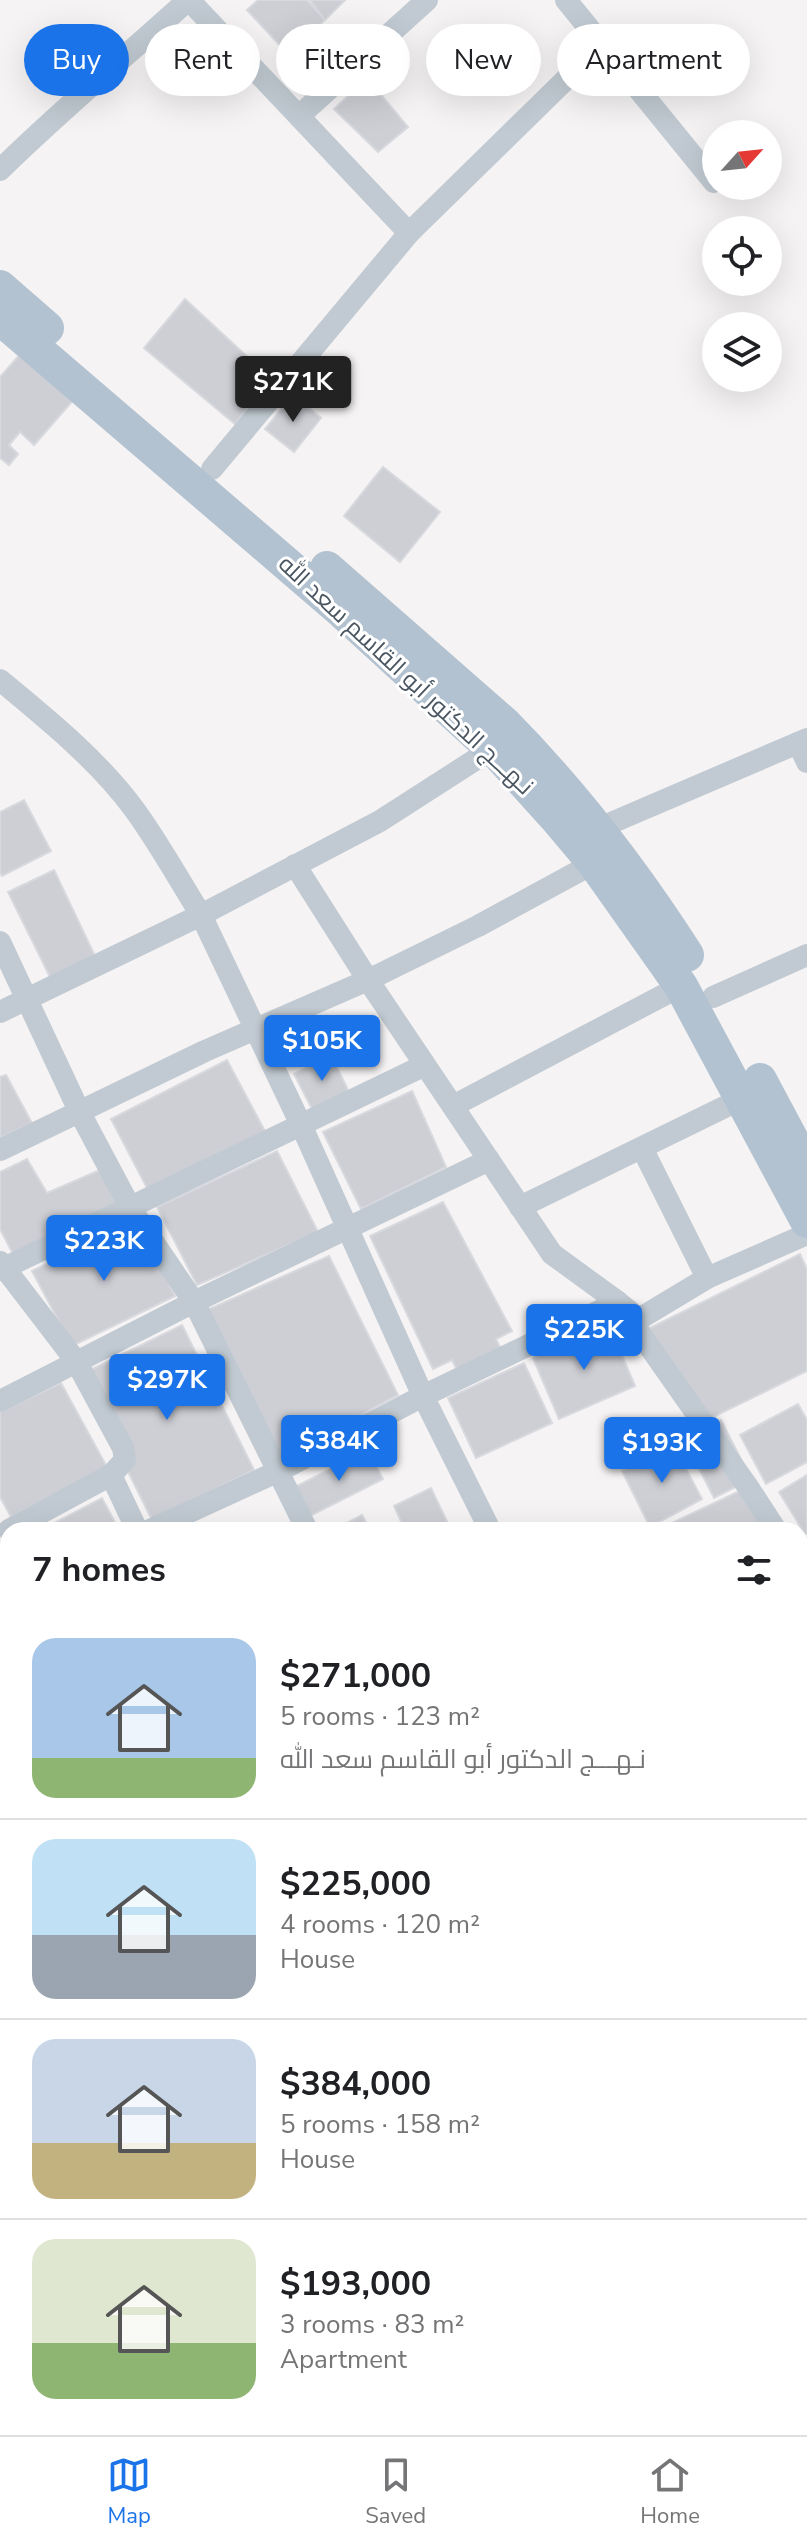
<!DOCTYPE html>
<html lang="en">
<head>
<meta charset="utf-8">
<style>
  :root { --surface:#fff; --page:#f2f2f2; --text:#202124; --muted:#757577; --line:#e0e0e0; --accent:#1a73e8 }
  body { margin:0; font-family:"Nunito Sans",Cairo,sans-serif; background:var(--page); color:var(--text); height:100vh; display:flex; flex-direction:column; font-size:30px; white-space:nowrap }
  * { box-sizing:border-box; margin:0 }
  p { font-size:26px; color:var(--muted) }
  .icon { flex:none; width:44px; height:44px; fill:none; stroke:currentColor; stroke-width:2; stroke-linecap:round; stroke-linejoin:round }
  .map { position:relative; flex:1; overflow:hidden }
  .sheet { position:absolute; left:0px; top:1522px; width:808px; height:914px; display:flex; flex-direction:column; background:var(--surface); border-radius:24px 24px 0 0; box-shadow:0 8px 32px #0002 }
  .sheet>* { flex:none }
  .top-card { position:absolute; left:24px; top:24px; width:760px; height:72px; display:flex; gap:16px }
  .needle { width:52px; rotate:63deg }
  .tools { position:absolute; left:702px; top:120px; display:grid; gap:16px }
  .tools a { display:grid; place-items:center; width:80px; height:80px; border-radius:50%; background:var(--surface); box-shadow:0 8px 32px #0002; font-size:40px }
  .price { position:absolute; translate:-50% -68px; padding:0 18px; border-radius:8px; background:var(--accent); color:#fff; font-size:26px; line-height:52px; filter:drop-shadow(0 2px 4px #0008) }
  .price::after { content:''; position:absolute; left:50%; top:48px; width:24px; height:18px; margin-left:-12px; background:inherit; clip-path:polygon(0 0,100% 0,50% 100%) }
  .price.on { background:#222; color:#fff }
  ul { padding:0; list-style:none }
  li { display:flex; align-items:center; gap:24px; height:200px; padding:0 32px }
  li+li { border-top:2px solid var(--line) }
  li span { display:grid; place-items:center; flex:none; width:224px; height:160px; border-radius:24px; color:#555 }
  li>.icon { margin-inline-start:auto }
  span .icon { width:96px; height:96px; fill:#fffc; stroke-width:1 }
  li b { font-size:34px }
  h2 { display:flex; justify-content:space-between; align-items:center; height:96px; padding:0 32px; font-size:34px }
  .tag { padding:0 28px; border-radius:36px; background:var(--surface); box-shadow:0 8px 32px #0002; font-size:28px; line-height:72px }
  .tag.on { background:var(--accent); color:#fff }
  .tabs { display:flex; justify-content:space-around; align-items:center; height:112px; border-top:2px solid var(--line); background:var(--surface); font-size:22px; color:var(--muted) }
  .tabs a { display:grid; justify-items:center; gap:4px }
  .tabs .on { color:var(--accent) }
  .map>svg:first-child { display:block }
</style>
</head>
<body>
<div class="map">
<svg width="807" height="2435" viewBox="0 0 807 2435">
  <rect width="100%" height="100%" fill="#f5f3f3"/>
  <g fill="#cdcfd5" stroke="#d7d9de" stroke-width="2">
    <path d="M258,0h49l18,20 -37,34 -41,-44z"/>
    <path d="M310,0h35l-20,20z"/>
    <path d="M367,78l41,49 -30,25 -44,-43z"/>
    <path d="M185,299l85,79 -35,46 -91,-76z"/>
    <path d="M30,343l53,46 -49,56 -14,-13 -11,13 9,9 -9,11 -9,-7v-81z"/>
    <path d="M293,395l28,23 -27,34 -29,-23z"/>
    <path d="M383,467l57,45 -40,50 -56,-46z"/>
    <path d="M24,800l27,51 -49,25 -2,-4v-60z"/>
    <path d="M54,870l41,86 -44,23 -43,-87z"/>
    <path d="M331,1055l18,37 -36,19 -19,-37z"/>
    <path d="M227,1060l40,75 -119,55 -37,-71z"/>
    <path d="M6,1075l26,48 -32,15v-61z"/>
    <path d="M412,1091l34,76 -85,42 -38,-77z"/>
    <path d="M277,1151l41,81 -121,53 -40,-78z"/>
    <path d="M27,1159l20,34 55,-24 18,34 -106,53 -14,-27v-57z"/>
    <path d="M443,1202l69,129 -16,8 5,10 -44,21 -5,-10 -19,9 -63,-133z"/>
    <path d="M137,1220l38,76 -103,50 -40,-75z"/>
    <path d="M800,1254l7,15v102l-96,47 -63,-89z"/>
    <path d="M329,1256l69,139 -116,62 -75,-147z"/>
    <path d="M182,1325l72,145 -102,50 -72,-145z"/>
    <path d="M609,1325l26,61 -76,33 -26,-61z"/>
    <path d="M524,1363l28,60 -76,35 -28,-60z"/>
    <path d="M61,1383l46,84 -96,50 -11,-20v-85z"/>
    <path d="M798,1404l9,16v42l-41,22 -26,-49z"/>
    <path d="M721,1420l30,59 -37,19 -30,-59z"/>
    <path d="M673,1444l29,55 -52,28 -28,-56z"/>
    <path d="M368,1450l15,29 -73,37 -15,-29z"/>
    <path d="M807,1475v58l-2,1 -26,-42z"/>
    <path d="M748,1487l21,43h-112z"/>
    <path d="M431,1488l20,42h-46l-11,-24z"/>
    <path d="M102,1498l17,32h-78z"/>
    <path d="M362,1515l8,15h-37z"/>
    <path d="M0,1571l8,14v25l-8,4z"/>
    <path d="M8,1766v39l-8,-15v-20z"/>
    <path d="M807,1781v37l-7,3v-36z"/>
    <path d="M8,1838v73l-8,4v-72z"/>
  </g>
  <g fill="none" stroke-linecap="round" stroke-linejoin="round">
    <g stroke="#c1cad2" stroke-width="22">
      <path d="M189,0l220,233"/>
      <path d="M566,0l148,182"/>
      <path d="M299,116l128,-116"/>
      <path d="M0,170c60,-59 125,-113 188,-170"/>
      <path d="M212,469l197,-236 193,-189"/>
      <path d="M0,680c47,39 98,80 134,129 25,34 45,71 67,106l-201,97"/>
      <path d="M798,743l9,19"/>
      <path d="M597,829l210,-90"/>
      <path d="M295,865l73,115 184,274 66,48 130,185 28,43"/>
      <path d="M0,942l80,171 51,96 63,93 113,228"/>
      <path d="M713,997l94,-42"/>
      <path d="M453,1106l228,-120"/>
      <path d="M642,1148l65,130"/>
      <path d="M0,1150l205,-99 163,-71 110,-54 116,-63"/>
      <path d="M520,1207l223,-109"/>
      <path d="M0,1262l76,99 47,87 2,12 -14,15"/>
      <path d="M0,1270l425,-205"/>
      <path d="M0,1401l194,-99 295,-142"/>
      <path d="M9,1530l102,-55 26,55"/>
      <path d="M150,1530l129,-59 144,-75 195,-94 21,17 68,-41 100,-44"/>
      <path d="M490,1530l-67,-134 -121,-269 -101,-212 179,-94 112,-72"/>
      <path d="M0,1557l8,14"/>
      <path d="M800,1567l7,11"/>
      <path d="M0,1659l8,-4"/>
      <path d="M0,1810l8,14"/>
      <path d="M0,1947l8,-4"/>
      <path d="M800,2018l7,-3"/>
      <path d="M800,2107l7,14"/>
      <path d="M0,2130l8,-2"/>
      <path d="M800,2190l7,16"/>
      <path d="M0,2343l8,-4"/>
      <path d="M0,2400l8,27"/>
      <path d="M800,2402l7,-3"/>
      <path d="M191,2428l3,7"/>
      <path d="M732,2435l14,-7"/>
    </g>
    <g stroke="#b3c2d1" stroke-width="34">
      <path d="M0,287l47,41"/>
      <path d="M0,318l338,290 162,148 57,63 37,44 87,123 126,235"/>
      <path d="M327,568l177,155c69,70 130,149 183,232"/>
      <path d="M760,1080l47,88"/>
      <path d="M800,1599l7,-4"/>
      <path d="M0,1984l8,-4"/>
      <path d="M0,2015l8,-4"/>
    </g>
  </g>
  <g text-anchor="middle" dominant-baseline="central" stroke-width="6" stroke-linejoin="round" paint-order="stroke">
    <g font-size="24" fill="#4a5661" stroke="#fff">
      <text transform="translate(406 675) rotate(43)">نـهـــج الدكتور أبو القاسم سعد الله</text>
    </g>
  </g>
</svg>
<div class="tools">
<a><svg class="needle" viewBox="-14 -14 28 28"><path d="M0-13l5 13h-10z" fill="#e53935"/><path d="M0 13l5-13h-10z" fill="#757577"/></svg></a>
<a><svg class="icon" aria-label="locate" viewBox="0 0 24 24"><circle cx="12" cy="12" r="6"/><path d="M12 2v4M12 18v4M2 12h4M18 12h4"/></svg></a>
<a><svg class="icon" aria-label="layers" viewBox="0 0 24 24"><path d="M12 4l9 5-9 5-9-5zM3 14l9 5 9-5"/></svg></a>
</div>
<b class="price on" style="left:293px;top:424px">$271K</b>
<b class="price" style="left:322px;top:1083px">$105K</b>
<b class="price" style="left:104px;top:1283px">$223K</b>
<b class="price" style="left:584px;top:1372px">$225K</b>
<b class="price" style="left:167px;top:1422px">$297K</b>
<b class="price" style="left:339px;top:1483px">$384K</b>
<b class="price" style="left:662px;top:1485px">$193K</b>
<div class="top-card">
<a class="tag on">Buy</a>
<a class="tag">Rent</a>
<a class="tag">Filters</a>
<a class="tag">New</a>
<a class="tag">Apartment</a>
</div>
<section class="sheet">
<h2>7 homes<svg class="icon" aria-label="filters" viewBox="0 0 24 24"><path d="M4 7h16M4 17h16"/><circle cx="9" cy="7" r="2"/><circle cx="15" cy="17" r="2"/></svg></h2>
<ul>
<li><span style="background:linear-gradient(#a9c7e8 75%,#8fb573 0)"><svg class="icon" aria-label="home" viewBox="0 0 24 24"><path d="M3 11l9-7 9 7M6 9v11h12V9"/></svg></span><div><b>$271,000</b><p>5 rooms · 123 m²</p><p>نـهـــج الدكتور أبو القاسم سعد الله</p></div></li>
<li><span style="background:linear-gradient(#bfe0f5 60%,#9aa5b1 0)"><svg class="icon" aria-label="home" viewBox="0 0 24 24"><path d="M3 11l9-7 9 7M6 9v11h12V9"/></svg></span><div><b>$225,000</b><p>4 rooms · 120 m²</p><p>House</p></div></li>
<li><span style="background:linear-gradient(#c9d6e8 65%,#c2b280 0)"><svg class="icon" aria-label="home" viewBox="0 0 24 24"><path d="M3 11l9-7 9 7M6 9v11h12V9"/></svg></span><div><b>$384,000</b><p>5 rooms · 158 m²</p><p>House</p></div></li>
<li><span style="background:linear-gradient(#dfe7d0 65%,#8fb573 0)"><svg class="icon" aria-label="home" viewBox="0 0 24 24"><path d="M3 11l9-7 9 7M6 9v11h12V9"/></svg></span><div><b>$193,000</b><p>3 rooms · 83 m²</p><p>Apartment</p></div></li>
</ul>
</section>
</div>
<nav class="tabs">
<a class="on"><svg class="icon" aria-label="map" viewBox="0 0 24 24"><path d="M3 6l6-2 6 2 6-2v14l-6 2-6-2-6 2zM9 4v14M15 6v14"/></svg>Map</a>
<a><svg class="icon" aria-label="saved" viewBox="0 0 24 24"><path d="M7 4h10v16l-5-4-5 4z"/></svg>Saved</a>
<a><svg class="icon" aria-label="home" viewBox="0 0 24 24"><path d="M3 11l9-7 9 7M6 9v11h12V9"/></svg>Home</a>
</nav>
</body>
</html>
